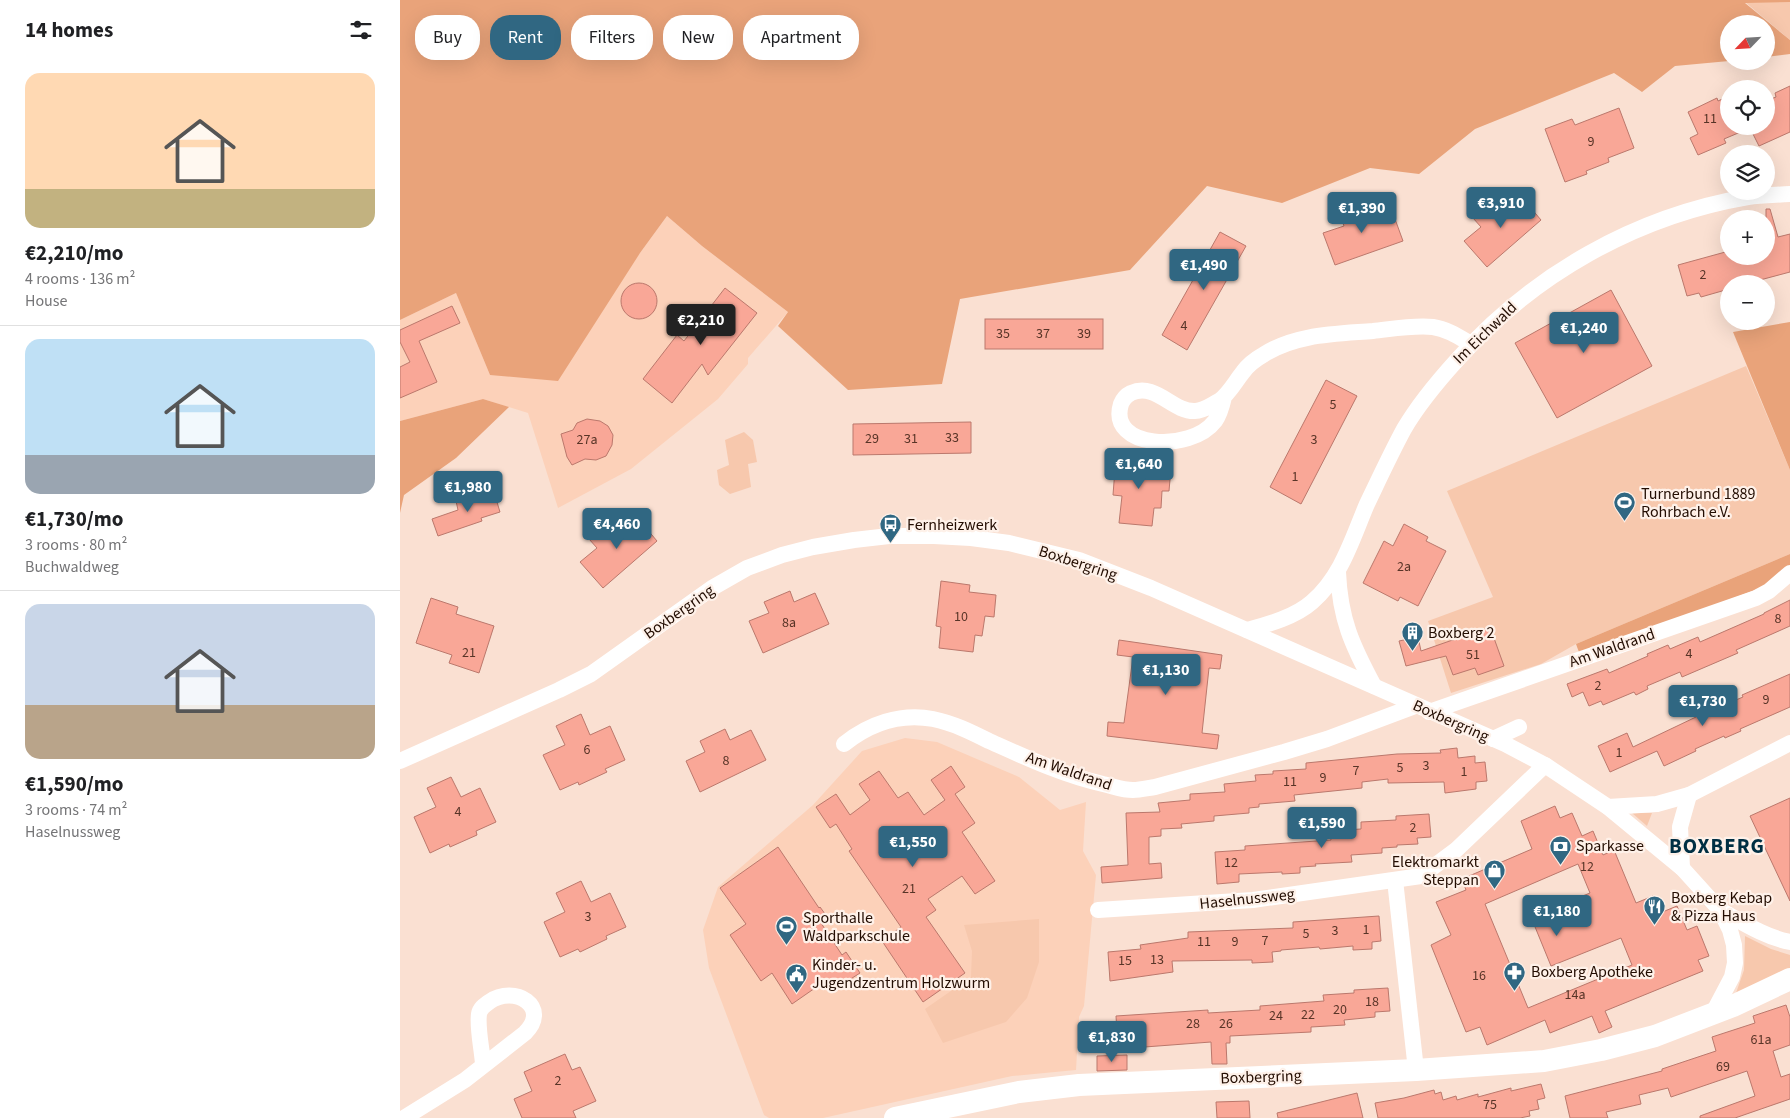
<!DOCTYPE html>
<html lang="en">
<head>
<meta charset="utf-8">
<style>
  :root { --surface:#fff; --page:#f6f6f6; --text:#202124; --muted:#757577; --line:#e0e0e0; --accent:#306782 }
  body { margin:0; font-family:"Source Sans 3",sans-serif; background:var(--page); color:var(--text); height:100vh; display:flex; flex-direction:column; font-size:19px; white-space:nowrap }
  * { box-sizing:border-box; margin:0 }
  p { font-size:16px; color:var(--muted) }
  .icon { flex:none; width:28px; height:28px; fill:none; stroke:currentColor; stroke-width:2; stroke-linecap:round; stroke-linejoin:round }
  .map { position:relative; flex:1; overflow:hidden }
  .side { display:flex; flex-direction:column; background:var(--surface); width:400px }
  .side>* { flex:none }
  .top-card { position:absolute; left:15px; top:15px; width:475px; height:45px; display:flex; gap:10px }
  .needle { width:32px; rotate:245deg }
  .fabs { position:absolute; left:1320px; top:15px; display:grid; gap:10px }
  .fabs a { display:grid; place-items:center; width:55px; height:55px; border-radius:50%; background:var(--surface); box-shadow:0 5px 20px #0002; font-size:25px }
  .price { position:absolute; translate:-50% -42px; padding:0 11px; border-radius:5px; background:var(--accent); color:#fff; font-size:16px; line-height:32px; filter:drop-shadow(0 1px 2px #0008) }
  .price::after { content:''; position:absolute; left:50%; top:30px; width:15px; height:11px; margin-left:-8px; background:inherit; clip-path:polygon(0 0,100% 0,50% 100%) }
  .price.on { background:#222; color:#fff }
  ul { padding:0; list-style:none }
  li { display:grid; align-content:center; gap:10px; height:265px; padding:0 25px }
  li+li { border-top:1px solid var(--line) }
  li span { display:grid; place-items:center; height:155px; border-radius:15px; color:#555 }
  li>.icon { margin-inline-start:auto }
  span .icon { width:90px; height:90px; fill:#fffc; stroke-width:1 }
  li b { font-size:21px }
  h2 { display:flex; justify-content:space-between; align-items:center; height:60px; padding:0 25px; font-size:21px }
  .pill { padding:0 18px; border-radius:20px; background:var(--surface); box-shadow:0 5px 20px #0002; font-size:18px; line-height:45px }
  .pill.on { background:var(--accent); color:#fff }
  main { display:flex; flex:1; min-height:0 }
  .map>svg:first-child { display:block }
</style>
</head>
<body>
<main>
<section class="side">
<h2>14 homes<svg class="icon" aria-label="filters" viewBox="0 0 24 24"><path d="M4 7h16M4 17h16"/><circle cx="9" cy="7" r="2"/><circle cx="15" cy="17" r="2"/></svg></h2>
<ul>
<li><span style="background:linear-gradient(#ffd9b3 75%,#c2b280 0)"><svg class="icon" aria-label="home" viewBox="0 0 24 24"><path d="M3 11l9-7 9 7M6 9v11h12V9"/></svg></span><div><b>€2,210/mo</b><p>4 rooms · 136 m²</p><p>House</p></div></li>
<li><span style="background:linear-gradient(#bfe0f5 75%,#9aa5b1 0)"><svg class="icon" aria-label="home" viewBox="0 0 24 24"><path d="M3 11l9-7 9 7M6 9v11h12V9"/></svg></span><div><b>€1,730/mo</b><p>3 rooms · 80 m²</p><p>Buchwaldweg</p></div></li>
<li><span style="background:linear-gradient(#c9d6e8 65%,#b9a48a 0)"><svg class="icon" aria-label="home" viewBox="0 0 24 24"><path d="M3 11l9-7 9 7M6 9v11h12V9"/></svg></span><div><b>€1,590/mo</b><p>3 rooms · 74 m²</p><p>Haselnussweg</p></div></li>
</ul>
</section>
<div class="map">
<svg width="1390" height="1118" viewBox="0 0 1390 1118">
  <rect width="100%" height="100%" fill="#fae0d2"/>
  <g fill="#fcd1b9">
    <path d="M267,216l35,30 86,66 -40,46v6l-30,35 -87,70 -73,39 -30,-95 -45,-14 -83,22v-101l56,-27 34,82 150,-122z"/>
    <path d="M505,738l32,4 82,35 41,33 26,-8 -3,49 13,24 -12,131 -5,11 -3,53 -64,6 -189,42h-54l-5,-3 -55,-147 -6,-38 15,-43 95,-82 49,-54z"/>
  </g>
  <g fill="#f7c8ad">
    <path d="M1345,2h45v38z"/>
    <path d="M1346,366l44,104v84l-214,90 -35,20 -90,29 -23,-72 65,-24 -46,-106z"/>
    <path d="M344,432l9,8 4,22 -9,2 3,23 -21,7 -11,-9 -2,-15 12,-5 -4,-25z"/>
    <path d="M1232,813h20l-5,13z"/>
    <path d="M639,919v43l-12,36 -21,24 -63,21 -18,-34 46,-32 1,-26 -8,-26z"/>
    <path d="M1345,936l26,13 19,6v14l-54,24 8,-23z"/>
  </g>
  <g fill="#e9a37a">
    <path d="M0,0h1390v2l-45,1 45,37v14l-24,3v-33h-37v37l-54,5 -33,26 -28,-19 -139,56 -56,45 -49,-6 -88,35 -75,-17 -77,84 -170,29 -18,85 -94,6 -70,-64 10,-14 -86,-66 -35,-30 -27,37 -82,128 -68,-6 -34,-82 -56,27z"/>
    <path d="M1390,322v148l-57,-138z"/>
    <path d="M83,399l26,8 -53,51 -52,37 -4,18v-92z"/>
    <path d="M1390,554v12l-24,20 -186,69 -4,-11z"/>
  </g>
  <g fill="#f9a797" stroke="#bb786c" fill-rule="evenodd">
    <path d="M1390,86v46l-31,14 -9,-18 -26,11 2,4 -28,12 -8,-17 8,-4 -10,-22 29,-14 1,3 11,-5v30h37v-25l10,-4 -1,-4z"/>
    <path d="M1219,108l15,40 -26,10 1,4 -23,9 1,3 -22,8 -20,-53 27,-10 3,6z"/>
    <path d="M1119,194l22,26 -54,47 -23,-26 17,-14 -8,-9 21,-18 8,9z"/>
    <path d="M966,205l4,11 21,-8 12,33 -68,24 -12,-32 21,-7 -4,-11z"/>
    <path d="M1366,209h4l8,28 12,-3v38l-45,12h-16v5l-28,8 -2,-4 -12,3 -9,-31 51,-14v5h37z"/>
    <path d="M820,232l26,14 -59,104 -25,-15z"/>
    <circle cx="239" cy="301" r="18"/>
    <path d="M325,288l32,25 -49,62 -6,-11 -30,39 -29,-24 34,-44 7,6z"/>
    <path d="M1211,290l41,76 -95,52 -42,-75z"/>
    <path d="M52,306l8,17 -41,18 18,41 -37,16v-31l10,-5 -10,-20v-12z"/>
    <rect x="585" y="319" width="118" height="30"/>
    <path d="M926,380l31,16 -56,108 -31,-17z"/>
    <path d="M187,419l13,2 8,5 5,9 -1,10 -6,11 -10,4 -11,-1 -13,6 -5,-8 -6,-23 12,-4 4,-7z"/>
    <path d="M571,422v31l-118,2v-31z"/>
    <path d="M716,456l24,2 -1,7 32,3 -2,23h-7l-1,17h-7l-2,18 -33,-3 3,-27 -9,-1z"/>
    <path d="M93,489l7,23 -19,6 1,3 -44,15 -6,-17 26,-9 -2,-9z"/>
    <path d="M235,515l22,26 -54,47 -23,-26 17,-14 -8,-9 22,-18 7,9z"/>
    <path d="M1004,524l24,13 -2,4 20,10 -28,55 -18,-9 -2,4 -35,-18 21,-42 9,5z"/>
    <path d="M541,581l29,4 -1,7 27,3 -2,22 -9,-1 -3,20 -7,-1 -2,17 -34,-4 2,-21 -5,-1z"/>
    <path d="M390,591l4,11 21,-9 14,31 -66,29 -14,-32 20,-8 -5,-11z"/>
    <path d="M31,598l27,9 -2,7 38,12 -15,47 -30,-10 3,-8 -36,-12z"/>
    <path d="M1390,600v26l-54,24 2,3 -56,24 -2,-5 -33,14 1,3 -12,6 -2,-3 -31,13 -2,-4 -12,5 -6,-14 -11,5 -5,-13 40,-15 2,4 39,-17 -1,-2 21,-9 2,4 28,-12 2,5 64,-28v-1z"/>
    <path d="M1090,627l14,39 -26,9 -3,-7 -22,7 -7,-19 -40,10 -7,-25 19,-4 3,14z"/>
    <path d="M719,640l103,15 -2,14 -11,-1 -7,65 17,2 -2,14 -110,-13 1,-14 16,1 9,-66 -16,-2z"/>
    <path d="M1390,674v33l-50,22 1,2 -16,7 -1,-2 -29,13 1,2 -32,15 -7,-15 -47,21 -12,-26 29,-13 6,14 63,-30 -1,-3 16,-7 1,3 31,-13 -1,-2z"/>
    <path d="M181,714l9,21 20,-9 15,34 -20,9 2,3 -28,13 -1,-3 -18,8 -17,-35 22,-10 -9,-19z"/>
    <path d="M325,729l5,11 21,-10 15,30 -66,32 -14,-31 19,-9 -5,-11z"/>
    <path d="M1057,748l1,10 17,-2v7l10,-1 2,19 -11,1v7l-31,4 -1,-11 -56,1v-4l-26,3v6l-68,7 1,6 -36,3v3l-10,1v5l-35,3v5l-33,3 1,4 -21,1v7l-12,1v27l12,-1 1,15 -60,5 -1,-16 27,-2 -2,-52 34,-1 -2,-9 32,-3v-6l35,-2 -1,-8 32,-3 -1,-6 18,-1v-3l33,-2v-6l91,-9 44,-1 -1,-3z"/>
    <path d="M551,766l14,21 -10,7 20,29 -13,9 33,49 -20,13 -13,-18 -34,23 8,11 -10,7 39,56 -42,29 -41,-61 19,-14 -52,-76 3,-2 -16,-25 -6,4 -14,-21 20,-13 14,21 20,-15 -11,-16 20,-13 19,27 10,-6 16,23 21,-15 -14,-20z"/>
    <path d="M51,777l10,20 19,-9 16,34 -20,9 1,4 -27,12 -1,-3 -19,9 -16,-36 22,-10 -9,-19z"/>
    <path d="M1390,798v103l-40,-85z"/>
    <path d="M1155,806l5,12 12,-5 10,23 11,-5 10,24 11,-5 22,53 17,-7 7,17 17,-7 10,24 10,-4 12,30 -11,4 5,11 -98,40 7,16 -13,6 -7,-17 -42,17 -5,-13 -58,25 -7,-18 -14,5 -35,-87 20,-10 -15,-33 30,-12 -4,-11 70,-30 -11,-28zM1178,864l12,29 -59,24 20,49 70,-28 11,27 -104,43 -43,-104z"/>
    <path d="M1029,814l2,23 -14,1 1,6 -21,1v2l-15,1v5l-31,2 1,7 -37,2 1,2 -16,1v6l-18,1v-2l-43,2v8l-22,2 -2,-32 30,-2v-4l86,-6 -1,-9 31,-2v-7l35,-2v-4z"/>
    <path d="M378,847l41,61 1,-1 8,11 -7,5 21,32 4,-3 14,21 -25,16 -7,-10 -36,25 -20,-31 -11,8 -31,-46 16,-11 -26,-36z"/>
    <path d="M181,881l10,21 19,-9 16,34 -20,9 1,3 -27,13 -2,-3 -18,8 -16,-35 21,-10 -9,-19z"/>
    <path d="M979,916l2,25 -9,1v7l-19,1v-4l-33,3 -1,-2 -38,3v1l-9,1 1,10 -21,1v-3l-80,1 1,11 -63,9 -2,-29 33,-3 -1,-4 48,-7v-6l105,-4v-6z"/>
    <path d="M988,988l2,23 -15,1v5l-31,3 1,5 -34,2v5l-81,4v7h-4l1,21h-15l-1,-22 -93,7 -2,-33 92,-6v3l52,-3v-4l64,-5 -1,-6 31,-2v-3z"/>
    <path d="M1386,1005l4,12v28l-17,6 8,26 9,-3v25l-55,19h-35v-2l55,-20 -8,-25 -76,26 -3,-9 -29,7 2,9 -35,8 2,6h-38l-5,-22 97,-25v-2l54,-18 -4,-14 43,-14 -2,-7z"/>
    <path d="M165,1054l7,16 8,-3 16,34 -23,10 3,7h-54l-8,-19 18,-8 -8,-19z"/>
    <path d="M727,1055v15l-30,1v-15z"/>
    <path d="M1141,1084l4,14 -8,2 2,9 -10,2 1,5 -10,2h-142l-3,-15 29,-5 30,-8 1,4 6,-2 2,8 13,-4 1,4 21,-6v3l33,-9v3z"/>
    <path d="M957,1093l6,25h-85l-1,-5z"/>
    <path d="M849,1101l1,17h-33l-1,-16z"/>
  </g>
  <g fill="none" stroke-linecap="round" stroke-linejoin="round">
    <g stroke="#fff" stroke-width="16">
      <path d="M824,397c-2,9 -4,17 -9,24 -24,32 -108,28 -94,-17 2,-5 6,-9 10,-11 25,-11 41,19 64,18 9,0 16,-6 24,-10 10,-7 16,-19 24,-29 5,-7 13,-13 20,-17 32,-21 73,-21 110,-24 19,-2 40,-6 60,-4 14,2 26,10 38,17"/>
      <path d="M938,572c2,47 14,73 36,114"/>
      <path d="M847,630c22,-6 48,-13 65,-28 30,-26 40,-63 55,-98 12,-25 24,-51 37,-75 14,-24 34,-48 53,-69 75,-85 179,-144 291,-163 14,-2 28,-2 42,-3"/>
      <path d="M1029,712l327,-114 13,-7 21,-18"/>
      <path d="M1093,739l26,-12"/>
      <path d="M444,744c25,-20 56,-31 89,-25 20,4 38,13 56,22 38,17 74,34 114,43 10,2 19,6 30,6 7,0 15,-2 22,-3l129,-35 43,-13 88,-33"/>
      <path d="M0,761l159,-71 32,-16 121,-86 35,-20 35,-13 31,-8 41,-7 35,-4h45l37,2 38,5 70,17 72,28 354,156 40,21 63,42 74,61 38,42 10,20 4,15 1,18 -3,14 -20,38"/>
      <path d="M1208,807l49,-3 32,-9 101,-52"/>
      <path d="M1282,868l-2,-41 9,-32"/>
      <path d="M995,880l21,190"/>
      <path d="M698,910l155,-10 168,-24 35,-26 89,-85"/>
      <path d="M1320,910c22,12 45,27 70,32"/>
      <path d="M4,1118l61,-38 60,-47c26,-26 -10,-49 -36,-31 -4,3 -9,6 -10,12 -2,14 3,35 4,50"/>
    </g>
    <path stroke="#fff" stroke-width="22" d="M495,1118l124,-26 60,-7 337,-15 128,-9 57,-11 54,-14 78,-30 57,-27"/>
  </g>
  <defs>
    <symbol id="stadium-pin" viewBox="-11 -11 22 30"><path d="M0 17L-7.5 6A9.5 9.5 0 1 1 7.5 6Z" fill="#306782" stroke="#fef1e9"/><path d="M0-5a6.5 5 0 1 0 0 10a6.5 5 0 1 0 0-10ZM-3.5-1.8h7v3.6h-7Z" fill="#fff"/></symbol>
    <symbol id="bus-pin" viewBox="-11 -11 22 30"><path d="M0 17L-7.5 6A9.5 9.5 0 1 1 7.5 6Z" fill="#306782" stroke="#fef1e9"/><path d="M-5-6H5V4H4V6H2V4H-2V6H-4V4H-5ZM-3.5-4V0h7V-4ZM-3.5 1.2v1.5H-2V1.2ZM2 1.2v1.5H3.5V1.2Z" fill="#fff"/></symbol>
    <symbol id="building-pin" viewBox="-11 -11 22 30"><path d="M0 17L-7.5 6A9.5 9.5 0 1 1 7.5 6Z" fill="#306782" stroke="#fef1e9"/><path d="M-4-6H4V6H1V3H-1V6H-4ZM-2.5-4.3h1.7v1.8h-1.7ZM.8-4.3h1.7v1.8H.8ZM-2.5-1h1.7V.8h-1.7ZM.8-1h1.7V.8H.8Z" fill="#fff"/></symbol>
    <symbol id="bank-pin" viewBox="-11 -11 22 30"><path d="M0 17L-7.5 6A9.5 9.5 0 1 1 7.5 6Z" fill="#306782" stroke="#fef1e9"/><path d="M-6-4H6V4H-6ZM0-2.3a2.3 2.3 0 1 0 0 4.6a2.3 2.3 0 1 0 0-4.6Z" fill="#fff"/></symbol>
    <symbol id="shop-pin" viewBox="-11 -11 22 30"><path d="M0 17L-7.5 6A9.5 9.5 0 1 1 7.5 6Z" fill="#306782" stroke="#fef1e9"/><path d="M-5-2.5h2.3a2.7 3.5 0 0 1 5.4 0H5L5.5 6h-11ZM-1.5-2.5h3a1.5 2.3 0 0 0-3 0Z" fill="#fff"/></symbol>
    <symbol id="restaurant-pin" viewBox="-11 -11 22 30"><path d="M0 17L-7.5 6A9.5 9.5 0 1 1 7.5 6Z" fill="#306782" stroke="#fef1e9"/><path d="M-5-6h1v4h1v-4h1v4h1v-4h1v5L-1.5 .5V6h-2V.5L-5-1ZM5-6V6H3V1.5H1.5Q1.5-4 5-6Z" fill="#fff"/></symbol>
    <symbol id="pharmacy-pin" viewBox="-11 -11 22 30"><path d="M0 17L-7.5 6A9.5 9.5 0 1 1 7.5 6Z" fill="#306782" stroke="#fef1e9"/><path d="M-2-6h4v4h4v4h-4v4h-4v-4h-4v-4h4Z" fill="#fff"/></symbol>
    <symbol id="civic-pin" viewBox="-11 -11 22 30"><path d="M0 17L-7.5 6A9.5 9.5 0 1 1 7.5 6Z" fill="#306782" stroke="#fef1e9"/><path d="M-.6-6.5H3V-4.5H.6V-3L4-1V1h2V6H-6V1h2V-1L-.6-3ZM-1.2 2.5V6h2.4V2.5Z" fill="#fff"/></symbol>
  </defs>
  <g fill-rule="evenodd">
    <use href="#stadium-pin" x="1212" y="490" width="25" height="34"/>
    <use href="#bus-pin" x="478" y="512" width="25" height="34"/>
    <use href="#building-pin" x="1000" y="620" width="25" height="34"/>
    <use href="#bank-pin" x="1148" y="834" width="25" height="34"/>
    <use href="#shop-pin" x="1082" y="858" width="25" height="34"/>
    <use href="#restaurant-pin" x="1242" y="894" width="25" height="34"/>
    <use href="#stadium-pin" x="374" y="914" width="25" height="34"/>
    <use href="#pharmacy-pin" x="1102" y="960" width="25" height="34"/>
    <use href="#civic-pin" x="384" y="962" width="25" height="34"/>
  </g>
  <g text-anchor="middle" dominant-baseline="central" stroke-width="4.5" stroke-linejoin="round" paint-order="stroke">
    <g font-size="14" fill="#583427">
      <text x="1310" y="119">11</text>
      <text x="1191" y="142">9</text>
      <text x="1303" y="275">2</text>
      <text x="784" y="326">4</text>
      <text x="603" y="334">35</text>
      <text x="643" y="334">37</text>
      <text x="684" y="334">39</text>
      <text x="933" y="405">5</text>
      <text x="552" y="438">33</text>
      <text x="472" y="439">29</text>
      <text x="511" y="439">31</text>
      <text x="187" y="440">27a</text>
      <text x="914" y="440">3</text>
      <text x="895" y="477">1</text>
      <text x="1004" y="567">2a</text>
      <text x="561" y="617">10</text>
      <text x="1378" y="619">8</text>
      <text x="389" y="623">8a</text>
      <text x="69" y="653">21</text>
      <text x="1289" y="654">4</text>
      <text x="1073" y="655">51</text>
      <text x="1198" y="686">2</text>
      <text x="1366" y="700">9</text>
      <text x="187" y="750">6</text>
      <text x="1219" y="753">1</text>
      <text x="326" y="761">8</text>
      <text x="1026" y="766">3</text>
      <text x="1000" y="768">5</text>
      <text x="956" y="771">7</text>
      <text x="1064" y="772">1</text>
      <text x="923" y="778">9</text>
      <text x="890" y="782">11</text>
      <text x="58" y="812">4</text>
      <text x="1013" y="828">2</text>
      <text x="831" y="863">12</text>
      <text x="1187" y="867">12</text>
      <text x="509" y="889">21</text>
      <text x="188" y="917">3</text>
      <text x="966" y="930">1</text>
      <text x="935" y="931">3</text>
      <text x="906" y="934">5</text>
      <text x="865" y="941">7</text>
      <text x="804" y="942">11</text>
      <text x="835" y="942">9</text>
      <text x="757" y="960">13</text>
      <text x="725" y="961">15</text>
      <text x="1079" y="976">16</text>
      <text x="1175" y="995">14a</text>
      <text x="972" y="1002">18</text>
      <text x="940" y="1010">20</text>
      <text x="908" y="1015">22</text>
      <text x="876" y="1016">24</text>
      <text x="793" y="1024">28</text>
      <text x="826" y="1024">26</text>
      <text x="1361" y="1040">61a</text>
      <text x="1323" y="1067">69</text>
      <text x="158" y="1081">2</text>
      <text x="1090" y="1105">75</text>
    </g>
    <g font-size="16" fill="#230d02" stroke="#fef1e9">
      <text transform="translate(1085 333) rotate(-44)">Im Eichwald</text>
      <text transform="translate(678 563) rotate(18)">Boxbergring</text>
      <text transform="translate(279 612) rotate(-35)">Boxbergring</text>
      <text transform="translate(1212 648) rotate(-19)">Am Waldrand</text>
      <text transform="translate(1051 721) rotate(24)">Boxbergring</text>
      <text transform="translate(669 771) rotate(19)">Am Waldrand</text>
      <text transform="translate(847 899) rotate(-6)">Haselnussweg</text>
      <text transform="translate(861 1077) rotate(-2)">Boxbergring</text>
    </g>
    <g font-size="16" fill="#230d02" stroke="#fef1e9" text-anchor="start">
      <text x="1241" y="494">Turnerbund 1889<tspan x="1241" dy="18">Rohrbach e.V.</tspan></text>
      <text x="507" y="525">Fernheizwerk</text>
      <text x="1028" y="633">Boxberg 2</text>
      <text x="1176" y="846">Sparkasse</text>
      <text x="1079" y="862" text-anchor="end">Elektromarkt<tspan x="1079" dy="18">Steppan</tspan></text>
      <text x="1271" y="898">Boxberg Kebap<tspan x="1271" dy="18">&amp; Pizza Haus</tspan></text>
      <text x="403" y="918">Sporthalle<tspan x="403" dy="18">Waldparkschule</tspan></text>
      <text x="412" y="965">Kinder- u.<tspan x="412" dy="18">Jugendzentrum Holzwurm</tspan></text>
      <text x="1131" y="972">Boxberg Apotheke</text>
    </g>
    <g font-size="21" font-weight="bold" letter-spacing="1" fill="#002f43" stroke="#fef1e9">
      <text x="1317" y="846">BOXBERG</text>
    </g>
  </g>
</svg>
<div class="fabs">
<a><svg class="needle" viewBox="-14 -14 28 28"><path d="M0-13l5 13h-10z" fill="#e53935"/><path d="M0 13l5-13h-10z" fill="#757577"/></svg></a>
<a><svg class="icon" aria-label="locate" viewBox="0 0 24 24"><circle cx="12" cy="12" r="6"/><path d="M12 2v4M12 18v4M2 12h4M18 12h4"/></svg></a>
<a><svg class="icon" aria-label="layers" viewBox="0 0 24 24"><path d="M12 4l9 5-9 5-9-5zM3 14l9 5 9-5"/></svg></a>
<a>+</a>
<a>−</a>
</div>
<b class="price" style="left:1101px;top:229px">€3,910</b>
<b class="price" style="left:962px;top:234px">€1,390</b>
<b class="price" style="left:804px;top:291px">€1,490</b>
<b class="price on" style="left:301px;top:346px">€2,210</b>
<b class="price" style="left:1184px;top:354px">€1,240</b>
<b class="price" style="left:739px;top:490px">€1,640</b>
<b class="price" style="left:68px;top:513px">€1,980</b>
<b class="price" style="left:217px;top:550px">€4,460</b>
<b class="price" style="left:766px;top:696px">€1,130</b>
<b class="price" style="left:1303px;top:727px">€1,730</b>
<b class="price" style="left:922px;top:849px">€1,590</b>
<b class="price" style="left:513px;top:868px">€1,550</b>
<b class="price" style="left:1157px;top:937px">€1,180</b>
<b class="price" style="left:712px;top:1063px">€1,830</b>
<div class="top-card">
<a class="pill">Buy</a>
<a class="pill on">Rent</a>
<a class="pill">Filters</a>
<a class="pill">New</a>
<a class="pill">Apartment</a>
</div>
</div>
</main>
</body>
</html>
